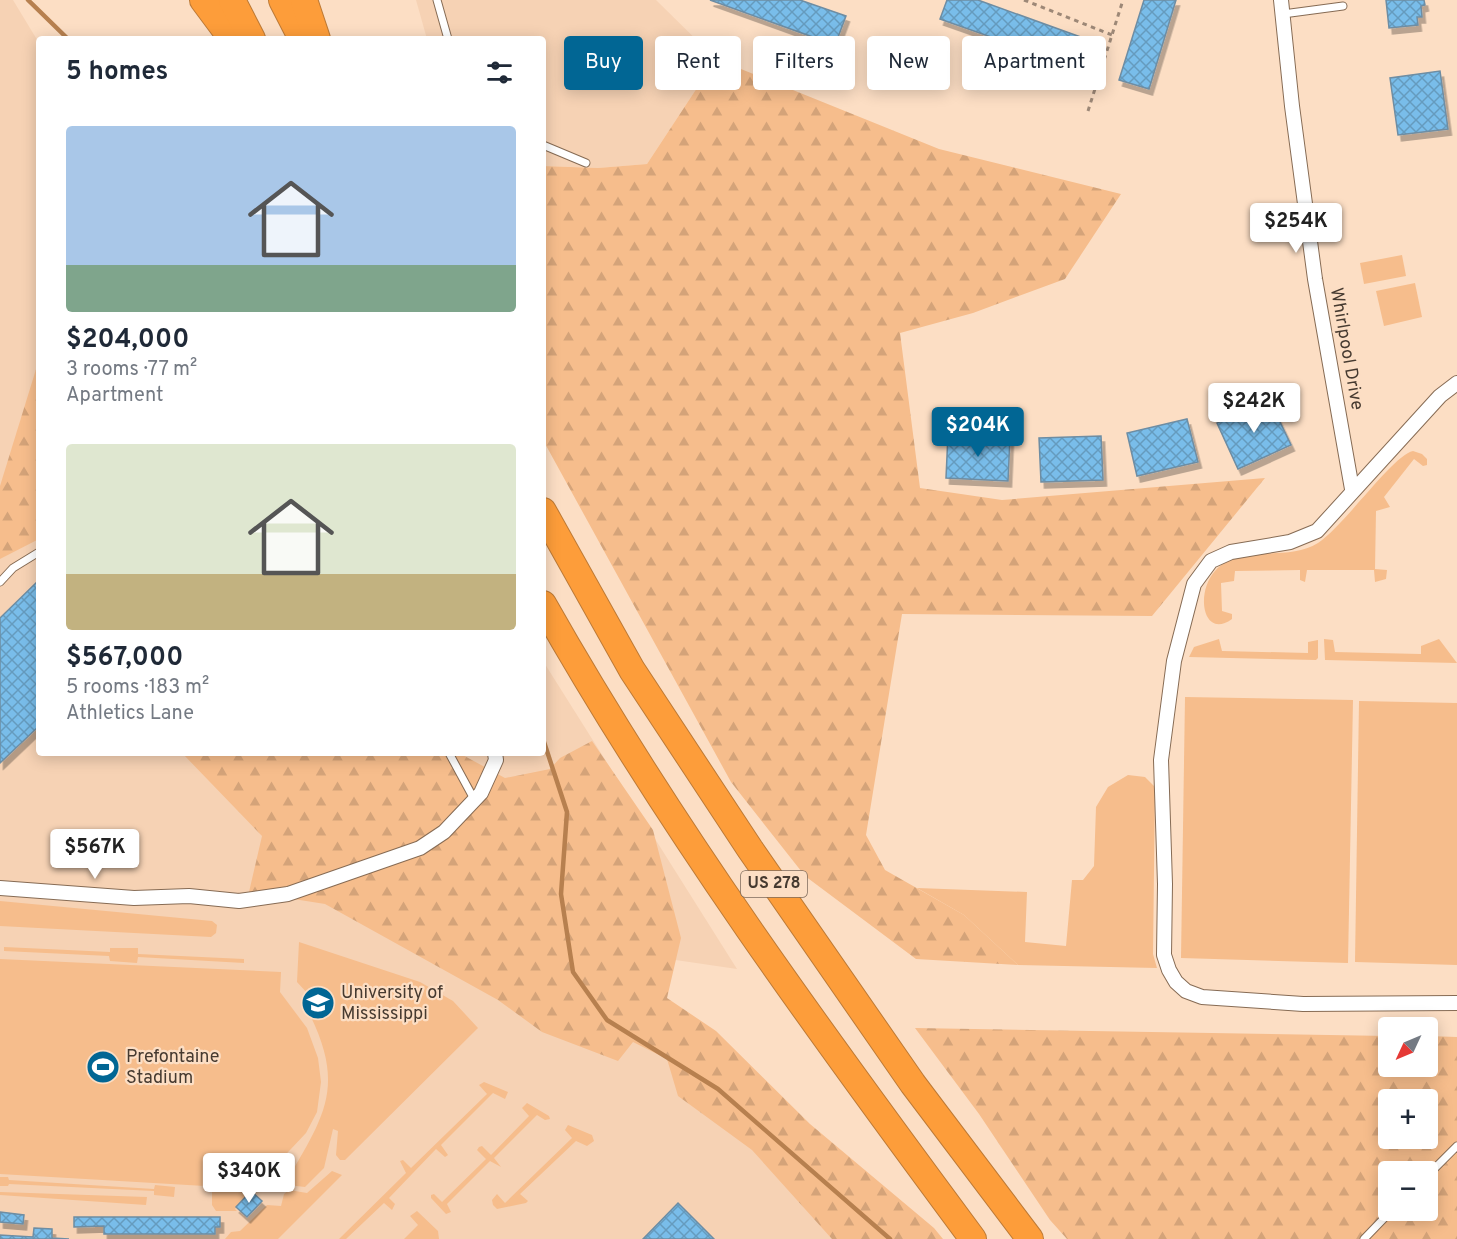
<!DOCTYPE html>
<html lang="en">
<head>
<meta charset="utf-8">
<style>
  :root { --surface:#fff; --page:#f2f2f3; --text:#1f2937; --muted:#747a83; --accent:#016694 }
  body { margin:0; font-family:Overpass,sans-serif; background:var(--page); color:var(--text); height:100vh; display:flex; flex-direction:column; font-size:22px; white-space:nowrap }
  * { box-sizing:border-box; margin:0 }
  p { font-size:20px; color:var(--muted) }
  .icon { flex:none; width:33px; height:33px; fill:none; stroke:currentColor; stroke-width:2; stroke-linecap:round; stroke-linejoin:round }
  .map { position:relative; flex:1; overflow:hidden }
  .drawer { position:absolute; left:36px; top:36px; width:510px; height:720px; display:flex; flex-direction:column; background:var(--surface); border-radius:6px; box-shadow:0 3px 15px #0003 }
  .drawer>* { flex:none }
  .hud { position:absolute; left:564px; top:36px; width:570px; height:54px; display:flex; gap:12px }
  .needle { width:39px; rotate:226deg }
  .tools { position:absolute; left:1378px; top:1017px; display:grid; gap:12px }
  .tools a { display:grid; place-items:center; width:60px; height:60px; border-radius:6px; background:var(--surface); box-shadow:0 3px 15px #0003; font-size:30px }
  .price { position:absolute; translate:-50% -51px; padding:0 14px; border-radius:6px; background:#fff; color:#222; font-size:20px; line-height:39px; filter:drop-shadow(0 2px 3px #0008) }
  .price::after { content:''; position:absolute; left:50%; top:36px; width:18px; height:14px; margin-left:-9px; background:inherit; clip-path:polygon(0 0,100% 0,50% 100%) }
  .price.active { background:var(--accent); color:#fff }
  ul { padding:0; list-style:none }
  li { display:grid; align-content:center; gap:12px; height:318px; padding:0 30px }
  li span { display:grid; place-items:center; height:186px; border-radius:6px; color:#555 }
  li>.icon { margin-inline-start:auto }
  span .icon { width:108px; height:108px; fill:#fffc; stroke-width:1 }
  li b { font-size:26px }
  h2 { display:flex; justify-content:space-between; align-items:center; height:72px; padding:0 30px; font-size:26px }
  .chip { padding:0 21px; border-radius:6px; background:var(--surface); box-shadow:0 3px 15px #0003; font-size:21px; line-height:54px }
  .chip.active { background:var(--accent); color:#fff }
  .map>svg:first-child { display:block }
</style>
</head>
<body>
<div class="map">
<svg width="1457" height="1239" viewBox="0 0 1457 1239">
  <defs>
    <pattern id="forest-firs" width="22" height="20" patternUnits="userSpaceOnUse" patternTransform="scale(1.5)"><rect width="22" height="20" fill="#f6bd8c"/><path d="M5 1l3.5 6h-7zM16 11l3.5 6h-7z" fill="#d4a379"/></pattern>
    <pattern id="building-cross-hatch" width="8" height="8" patternUnits="userSpaceOnUse" patternTransform="scale(1.5)"><rect width="8" height="8" fill="#79bdea"/><path d="M0 0l8 8M0 8l8-8" fill="none" stroke="#659bbe"/></pattern>
    <filter id="shadow"><feDropShadow dx="3.5" dy="6" stdDeviation="0" flood-color="#0004"/></filter>
  </defs>
  <rect width="100%" height="100%" fill="#fcdec4"/>
  <g fill="#f6d2b4">
    <path d="M0,0h13l26,43v710h504v-92l194,308 -157,-23 295,293h-875z"/>
    <path d="M416,0h240l60,59 -69,105 -49,4 -55,-2v-127h-116z"/>
  </g>
  <g fill="#f6bd8c">
    <path d="M1402,255l4,21 -42,8 -4,-21z"/>
    <path d="M1415,283l7,34 -38,9 -8,-35z"/>
    <path d="M1413,451l9,3 5,5v6l-4,1 -9,-7 -30,38 6,10 -14,4 -1,58 12,1 -1,9 -11,3 -1,-12h-67l-2,12 -5,-2v-10l-65,1 -1,10 -13,2 1,28 10,3v5c-29,21 -37,-26 -17,-48 26,-29 71,-8 103,-28 27,-18 75,-88 95,-92z"/>
    <path d="M1219,639l3,12 86,2v-11l10,-2v18l-2,2 -127,-3 5,-10z"/>
    <path d="M1324,639l9,1 2,12 86,2v-8l18,-7 18,24 -132,-3z"/>
    <path d="M1185,697l168,3 -5,263 -167,-5z"/>
    <path d="M1359,701l98,2v262l-102,-3z"/>
    <path d="M1128,775l17,2 10,10 -2,167 4,14 -139,-3 -54,-50 -47,-27 110,4 -2,50 41,4 6,-66h11l11,-14 2,-59 12,-20z"/>
    <path d="M0,901l212,20 5,4 -1,8 -5,4 -211,-11z"/>
    <path d="M299,942l121,40 33,19 25,27 -133,132h-5l-4,-5 2,-24 -5,-2 -9,39 -19,19 -17,-2 -2,-3c37,-64 60,-94 24,-167l10,-8 -23,-25z"/>
    <path d="M4,947l106,5v-4h28v6l106,5v4l-106,-6 -1,6 -27,-2 -1,-5 -105,-5z"/>
    <path d="M0,959l281,13 -1,20 27,36 11,30 3,24 -4,30 -11,21 -32,34 -3,23 -271,-16z"/>
    <path d="M484,1082l24,10 -3,7 -12,-6 -52,52 7,10 -3,2 -9,-8 -47,49 6,6 -3,6 -8,-7 -38,36h-7l67,-66 -6,-12 3,-1 8,8 76,-74 -8,-9z"/>
    <path d="M527,1103l22,13 1,3 -5,1 -8,-5 -43,43 7,9 -11,-6 -43,43 4,8 -5,2 -15,-16v-3l3,-1 8,8 44,-43 -9,-9 2,-3 3,-1 9,9 38,-39 -7,-8z"/>
    <path d="M568,1125l24,10 2,6 -7,5 -11,-5 -56,53 8,7 -2,2 -29,6 -4,-4 -1,-5 5,-6 8,9 67,-65 -7,-8z"/>
    <path d="M332,1171l10,4 -64,64h-53l6,-7 9,-1 27,-26 14,1 3,-12 5,-4 18,3z"/>
    <path d="M0,1177h8l1,3 145,9 1,-4 20,2 -1,10 -20,-2v-4l-145,-7 -1,2h-8z"/>
    <path d="M212,1189l39,2 -16,18 2,2h-21l-4,-6z"/>
    <path d="M0,1192l147,5 -1,8 -146,-10z"/>
    <path d="M417,1211l21,20 1,8h-35l14,-14 -8,-9z"/>
  </g>
  <g fill="url(#forest-firs)" fill-rule="evenodd">
    <path d="M716,59l223,90 182,45 -56,85 -92,34 -73,20 20,155 82,12 263,-22 -113,138 -250,-2 -36,221 19,35 79,45 54,50 -102,-6 -111,-83 -74,-94 -188,-342v-274l55,2 49,-4z"/>
    <path d="M37,366l2,173 -39,20v-73z"/>
    <path d="M592,741l61,89 28,108 -14,60 49,33 94,93 124,104 9,11h-111l-80,-89 -74,-54 -11,-37 -34,-17 -15,19 -76,-29 -44,-32 -173,-96 -76,-12 13,-56 -80,-83h277l46,25 45,-9 10,-11z"/>
    <path d="M915,1028l474,8v30h39v-30l29,1v202h-390l-17,-19 -71,-106zM1389,1100h39v38h-39zM1389,1172h39v38h-39z"/>
  </g>
  <g fill="none" stroke-linecap="round" stroke-linejoin="round">
    <g stroke="#b7804f" stroke-width="4.5">
      <path d="M28,0l40,39"/>
      <path d="M543,739l24,73 -6,82 12,78 34,48 111,69 172,150"/>
    </g>
  </g>
  <g fill="url(#building-cross-hatch)" stroke="#6e8da3" stroke-width="1.5" filter="url(#shadow)">
    <path d="M710,0h90l46,16 -11,29z"/>
    <path d="M947,0h31l122,44 -10,28 -150,-53z"/>
    <path d="M1144,0h32l-27,89 -30,-9z"/>
    <path d="M1386,0h38l1,5 -4,1 1,11h-5l1,8 -29,3z"/>
    <path d="M1440,71l8,58 -50,6 -8,-57z"/>
    <path d="M1269,399l22,46 -53,24 -21,-46z"/>
    <path d="M1187,419l11,43 -61,14 -10,-43z"/>
    <path d="M948,434l62,3 -2,44 -62,-3z"/>
    <path d="M1101,436l2,44 -62,2 -2,-44z"/>
    <path d="M39,580v146l-39,37v-145z"/>
    <path d="M251,1191l11,10 -15,16 -11,-10z"/>
    <path d="M678,1203l36,36h-71z"/>
    <path d="M0,1212l24,3 -1,9 -23,-2z"/>
    <path d="M74,1217h146v10h-5v7h-111v-8l-30,1z"/>
    <path d="M34,1228l18,1v9l17,1h-69v-4l33,2z"/>
  </g>
  <g fill="none" stroke-linecap="round" stroke-linejoin="round">
    <defs>
      <g id="lane">
        <path d="M437,0l11,39"/>
        <path d="M1283,14l60,-8"/>
        <path d="M543,145l43,18"/>
        <path d="M0,582l13,-14 26,-16"/>
        <path d="M449,753l25,46"/>
        <path d="M1428,1175l29,-29"/>
        <path d="M1364,1239l28,-29"/>
      </g>
      <g id="street">
        <path d="M1281,0l11,106 23,173 37,210"/>
        <path d="M1457,383l-17,13 -123,135 -27,11 -59,10 -20,9 -17,23 -20,77 -13,99 4,124 -1,71 5,15 7,12 10,9 16,6 101,7 154,-1"/>
        <path d="M0,888l134,10 55,-2 50,5 49,-7 132,-46 24,-16 37,-39 15,-33 -1,-7"/>
      </g>
      <g id="highway">
        <path d="M203,0l29,39"/>
        <path d="M232,0l20,39"/>
        <path d="M282,0l20,39"/>
        <path d="M304,0l13,39"/>
        <path d="M543,511l89,159 118,179 163,235 117,155"/>
        <path d="M543,604c126,223 278,430 430,635"/>
      </g>
    </defs>
    <use href="#lane" stroke="#866b54" stroke-width="9"/>
    <use href="#street" stroke="#866b54" stroke-width="16"/>
    <use href="#highway" stroke="#bd7a36" stroke-width="28"/>
    <g stroke="#9d8877" stroke-width="3" stroke-dasharray="4.5 4.5" stroke-linecap="butt">
      <path d="M1024,0l88,35"/>
      <path d="M1088,111l35,-111"/>
    </g>
    <use href="#lane" stroke="#fff" stroke-width="7"/>
    <use href="#street" stroke="#fff" stroke-width="14"/>
    <use href="#highway" stroke="#fd9d3a" stroke-width="26"/>
  </g>
  <defs>
    <symbol id="university-disc" viewBox="-11 -11 22 22"><circle r="9.5" fill="#016694" stroke="#fcdec4"/><path d="M0-5L7-2L0 1L-7-2ZM-4 1L0 2.5L4 1V4Q0 6-4 4Z" fill="#fff"/></symbol>
    <symbol id="stadium-disc" viewBox="-11 -11 22 22"><circle r="9.5" fill="#016694" stroke="#fcdec4"/><path d="M0-5a6.5 5 0 1 0 0 10a6.5 5 0 1 0 0-10ZM-3.5-1.8h7v3.6h-7Z" fill="#fff"/></symbol>
  </defs>
  <g fill-rule="evenodd">
    <use href="#university-disc" x="299" y="984" width="38" height="38"/>
    <use href="#stadium-disc" x="84" y="1048" width="38" height="38"/>
  </g>
  <g text-anchor="middle" dominant-baseline="central" stroke-width="4.5" stroke-linejoin="round" paint-order="stroke">
    <rect fill="#fcdec4" stroke="#7d6b5c" stroke-width="1.5" x="741" y="871" width="66" height="26" rx="4.5"/>
    <g font-size="16" font-weight="bold" fill="#463a30">
      <text x="774" y="884">US 278</text>
    </g>
    <g font-size="18" fill="#463a30" stroke="#fcdec4">
      <text transform="translate(1346 349) rotate(80)">Whirlpool Drive</text>
    </g>
    <g font-size="18" fill="#463a30" stroke="#fcdec4" text-anchor="start">
      <text x="341" y="993">University of<tspan x="341" dy="21">Mississippi</tspan></text>
      <text x="126" y="1057">Prefontaine<tspan x="126" dy="21">Stadium</tspan></text>
    </g>
  </g>
</svg>
<div class="tools">
<a><svg class="needle" viewBox="-14 -14 28 28"><path d="M0-13l5 13h-10z" fill="#e53935"/><path d="M0 13l5-13h-10z" fill="#747a83"/></svg></a>
<a>+</a>
<a>−</a>
</div>
<b class="price" style="left:1296px;top:254px">$254K</b>
<b class="price" style="left:1254px;top:434px">$242K</b>
<b class="price active" style="left:978px;top:458px">$204K</b>
<b class="price" style="left:95px;top:880px">$567K</b>
<b class="price" style="left:249px;top:1204px">$340K</b>
<div class="hud">
<a class="chip active">Buy</a>
<a class="chip">Rent</a>
<a class="chip">Filters</a>
<a class="chip">New</a>
<a class="chip">Apartment</a>
</div>
<section class="drawer">
<h2>5 homes<svg class="icon" aria-label="filters" viewBox="0 0 24 24"><path d="M4 7h16M4 17h16"/><circle cx="9" cy="7" r="2"/><circle cx="15" cy="17" r="2"/></svg></h2>
<ul>
<li><span style="background:linear-gradient(#a9c7e8 75%,#7fa58c 0)"><svg class="icon" aria-label="home" viewBox="0 0 24 24"><path d="M3 11l9-7 9 7M6 9v11h12V9"/></svg></span><div><b>$204,000</b><p>3 rooms · 77 m²</p><p>Apartment</p></div></li>
<li><span style="background:linear-gradient(#dfe7d0 70%,#c2b280 0)"><svg class="icon" aria-label="home" viewBox="0 0 24 24"><path d="M3 11l9-7 9 7M6 9v11h12V9"/></svg></span><div><b>$567,000</b><p>5 rooms · 183 m²</p><p>Athletics Lane</p></div></li>
</ul>
</section>
</div>
</body>
</html>
